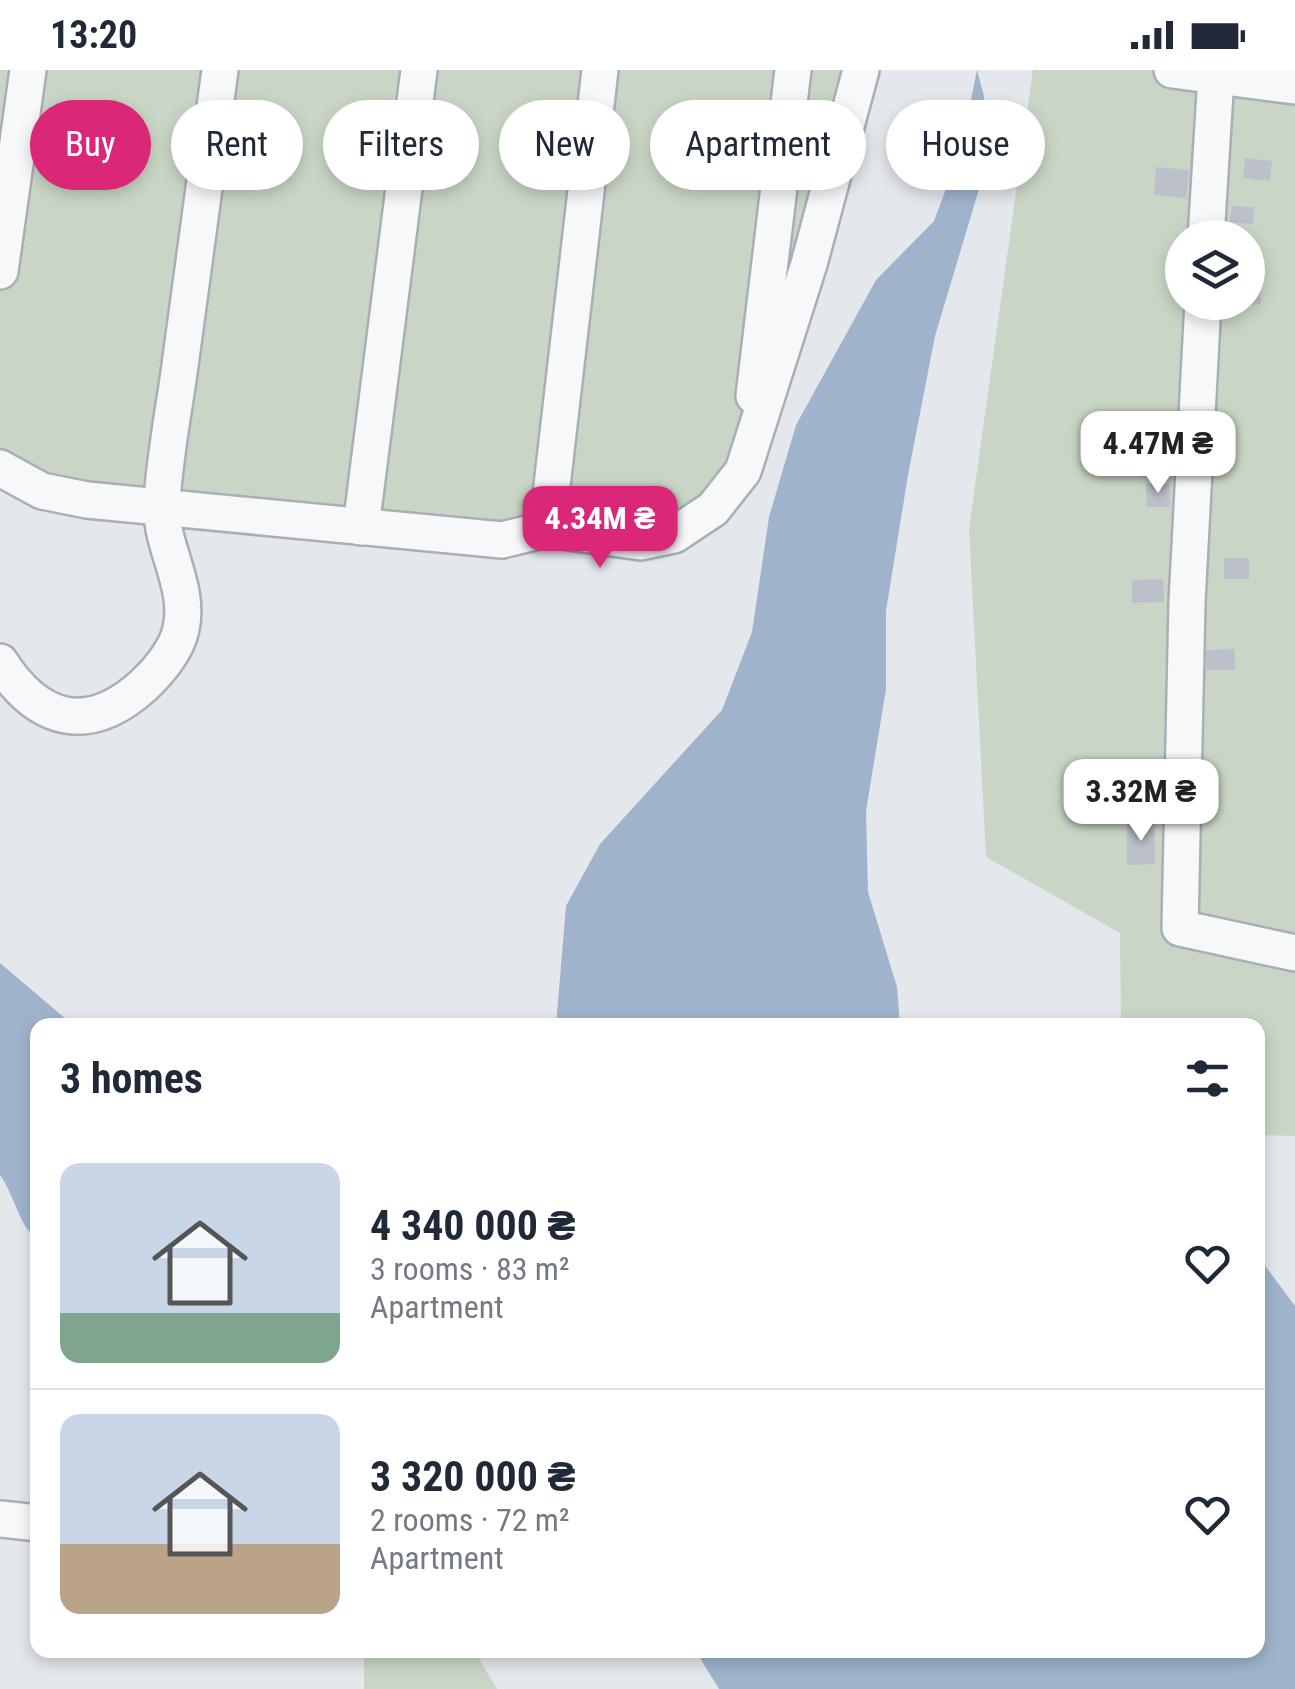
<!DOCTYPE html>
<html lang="en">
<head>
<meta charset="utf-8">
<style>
  :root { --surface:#fff; --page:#f2f2f3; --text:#1f2937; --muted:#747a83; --line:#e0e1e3; --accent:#db2777 }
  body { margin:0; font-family:"Roboto Condensed",sans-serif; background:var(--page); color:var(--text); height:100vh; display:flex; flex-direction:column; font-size:38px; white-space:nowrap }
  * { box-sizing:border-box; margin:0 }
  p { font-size:32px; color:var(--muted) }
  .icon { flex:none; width:55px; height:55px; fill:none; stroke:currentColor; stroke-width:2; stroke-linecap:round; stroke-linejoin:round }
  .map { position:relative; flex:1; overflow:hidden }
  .panel { position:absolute; left:30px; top:948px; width:1235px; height:640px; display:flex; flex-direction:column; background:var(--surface); border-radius:20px; box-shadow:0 5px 15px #0003 }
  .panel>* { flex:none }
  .top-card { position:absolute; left:30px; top:30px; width:1235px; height:90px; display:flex; gap:20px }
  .buttons { position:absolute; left:1165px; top:150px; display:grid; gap:20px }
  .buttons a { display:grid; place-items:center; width:100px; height:100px; border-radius:50%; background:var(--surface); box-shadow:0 5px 15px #0003; font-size:50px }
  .price { position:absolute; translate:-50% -85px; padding:0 22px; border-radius:20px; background:#fff; color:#222; font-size:32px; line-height:65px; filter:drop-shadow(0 2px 5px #0008) }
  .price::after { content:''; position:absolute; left:50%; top:60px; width:30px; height:22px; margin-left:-15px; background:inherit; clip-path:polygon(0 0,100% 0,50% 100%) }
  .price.selected { background:var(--accent); color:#fff }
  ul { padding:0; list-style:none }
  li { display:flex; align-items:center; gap:30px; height:250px; padding:0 30px }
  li+li { border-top:2px solid var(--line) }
  li span { display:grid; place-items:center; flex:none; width:280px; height:200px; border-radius:20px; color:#555 }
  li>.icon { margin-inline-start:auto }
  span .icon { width:120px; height:120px; fill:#fffc; stroke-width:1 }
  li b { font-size:42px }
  h2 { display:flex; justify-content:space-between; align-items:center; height:120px; padding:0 30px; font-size:42px }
  .pill { padding:0 35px; border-radius:45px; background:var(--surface); box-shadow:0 5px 15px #0003; font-size:35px; line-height:90px }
  .pill.selected { background:var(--accent); color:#fff }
  .status { display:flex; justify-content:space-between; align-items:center; height:70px; padding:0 50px; background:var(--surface); direction:ltr }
  .status svg { height:28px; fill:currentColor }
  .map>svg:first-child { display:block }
</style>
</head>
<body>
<div class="status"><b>13:20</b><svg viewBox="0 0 49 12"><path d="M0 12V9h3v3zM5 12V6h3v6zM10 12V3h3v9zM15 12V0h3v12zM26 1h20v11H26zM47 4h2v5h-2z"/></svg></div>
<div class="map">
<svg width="1295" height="1619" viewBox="0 0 1295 1619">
  <rect width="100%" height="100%" fill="#e4e7ec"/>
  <g fill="#c9d6c5" fill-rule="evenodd">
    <path d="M0,0h861l-104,367 -83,98 -587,-35 -87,-32z"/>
    <path d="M1033,0h262v1066l-37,-1v-110h-137l-1,-92 -134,-76 -17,-328zM1182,168h66v64h-66z"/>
    <path d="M364,1580h110l23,39h-133z"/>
  </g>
  <g fill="#9fb4cc">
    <path d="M977,0l7,26 -5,93 -44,147 -27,139 -22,136v78l-20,122 2,81 29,95 3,38h-344l10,-119 34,-62 122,-134 30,-78 17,-115 27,-92 80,-145 58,-59 27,-72z"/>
    <path d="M0,893l73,62h-35l-1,214c-18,-13 -23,-45 -37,-64z"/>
    <path d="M1258,1186l37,50v383h-576l-24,-39h563z"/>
  </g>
  <g fill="#bbc0ca">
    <path d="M1245,88l27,3 -2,20 -27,-3z"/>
    <path d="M1156,97l33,3 -3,28 -32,-3z"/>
    <path d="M1232,136l22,1 -1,17 -23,-2z"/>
    <path d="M1170,182l12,1v25l-15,-1z"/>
    <path d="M1261,217v17l-13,1v-17z"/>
    <path d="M1146,414h23l1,23h-23z"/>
    <rect x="1224" y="488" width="25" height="21"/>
    <path d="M1163,509l1,23 -32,1v-23z"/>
    <path d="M1235,579v21h-29v-20z"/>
    <path d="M1154,752l1,42 -28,1v-42z"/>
  </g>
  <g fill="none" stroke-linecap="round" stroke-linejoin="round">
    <defs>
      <g id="minor">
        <path d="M1172,0l123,16"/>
        <path d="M1206,168l10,-162"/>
        <path d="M0,201l28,-201"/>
        <path d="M1203,232l-16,300 -7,326 115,25"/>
        <path d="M754,326l39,-326"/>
        <path d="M0,398l42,23 45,9 415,40 45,-11 94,13 33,-7 39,-26 30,-38 66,-207 52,-194"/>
        <path d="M361,457l58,-457"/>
        <path d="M547,459l53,-459"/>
        <path d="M0,592c39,61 89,73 144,23 15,-14 33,-36 37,-56 10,-44 -23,-86 -19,-128 3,-48 13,-96 19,-143 13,-96 26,-192 39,-288"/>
        <path d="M0,1449l38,4"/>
      </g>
    </defs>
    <use href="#minor" stroke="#a9aeb7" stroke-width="40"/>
    <use href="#minor" stroke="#f7f8fa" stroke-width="35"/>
  </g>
</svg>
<div class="buttons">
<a><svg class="icon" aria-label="layers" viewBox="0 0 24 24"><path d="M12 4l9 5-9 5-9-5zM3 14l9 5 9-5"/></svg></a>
</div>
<b class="price" style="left:1158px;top:426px">4.47M ₴</b>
<b class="price selected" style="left:600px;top:501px">4.34M ₴</b>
<b class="price" style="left:1141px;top:774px">3.32M ₴</b>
<div class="top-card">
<a class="pill selected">Buy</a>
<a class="pill">Rent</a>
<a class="pill">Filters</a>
<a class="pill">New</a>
<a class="pill">Apartment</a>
<a class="pill">House</a>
</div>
<section class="panel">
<h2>3 homes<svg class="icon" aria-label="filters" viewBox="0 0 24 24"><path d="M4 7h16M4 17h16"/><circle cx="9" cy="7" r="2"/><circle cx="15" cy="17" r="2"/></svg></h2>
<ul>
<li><span style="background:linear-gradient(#c9d6e8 75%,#7fa58c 0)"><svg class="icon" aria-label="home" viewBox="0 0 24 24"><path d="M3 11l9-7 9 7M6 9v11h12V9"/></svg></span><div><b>4 340 000 ₴</b><p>3 rooms · 83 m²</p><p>Apartment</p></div><svg class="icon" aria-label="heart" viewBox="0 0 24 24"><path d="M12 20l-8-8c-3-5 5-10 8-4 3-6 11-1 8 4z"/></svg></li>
<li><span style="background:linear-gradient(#c9d6e8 65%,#b9a48a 0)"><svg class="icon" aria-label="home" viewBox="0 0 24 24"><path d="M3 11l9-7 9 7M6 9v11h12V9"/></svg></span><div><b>3 320 000 ₴</b><p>2 rooms · 72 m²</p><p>Apartment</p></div><svg class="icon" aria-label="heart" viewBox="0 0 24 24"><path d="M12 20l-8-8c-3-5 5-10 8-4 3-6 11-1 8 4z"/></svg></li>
</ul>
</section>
</div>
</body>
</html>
